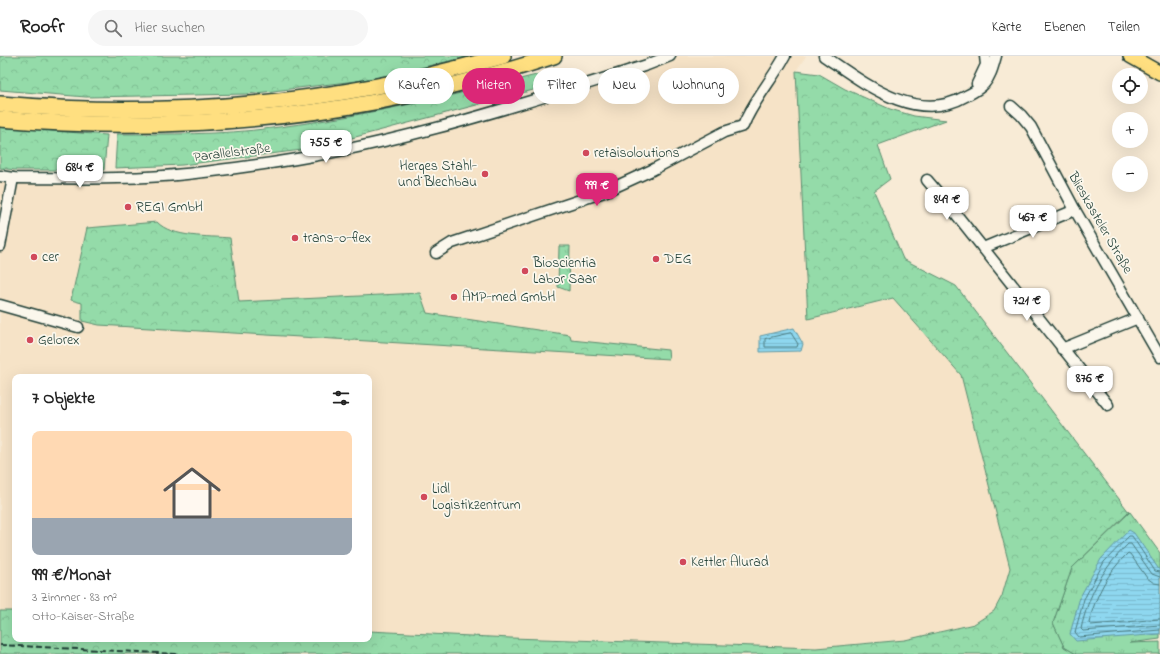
<!DOCTYPE html>
<html lang="de">
<head>
<meta charset="utf-8">
<style>
  :root { --surface:#fff; --page:#f6f6f6; --text:#222; --muted:#767676; --line:#e0e0e0; --accent:#db2777 }
  body { margin:0; font-family:"Indie Flower",sans-serif; background:var(--page); color:var(--text); height:100vh; display:flex; flex-direction:column; font-size:15px; white-space:nowrap }
  * { box-sizing:border-box; margin:0 }
  p { font-size:13px; color:var(--muted) }
  .icon { flex:none; width:22px; height:22px; fill:none; stroke:currentColor; stroke-width:2; stroke-linecap:round; stroke-linejoin:round }
  .map { position:relative; flex:1; overflow:hidden }
  .details { position:absolute; left:12px; top:318px; width:360px; height:268px; display:flex; flex-direction:column; background:var(--surface); border-radius:8px; box-shadow:0 4px 16px #0002 }
  .details>* { flex:none }
  .guide { position:absolute; left:384px; top:12px; width:380px; height:36px; display:flex; gap:8px }
  .fabs { position:absolute; left:1112px; top:12px; display:grid; gap:8px }
  .fabs a { display:grid; place-items:center; width:36px; height:36px; border-radius:50%; background:var(--surface); box-shadow:0 4px 16px #0002; font-size:20px }
  .price { position:absolute; translate:-50% -34px; padding:0 9px; border-radius:8px; background:#fff; color:#222; font-size:13px; line-height:26px; filter:drop-shadow(0 1px 2px #0008) }
  .price::after { content:''; position:absolute; left:50%; top:24px; width:12px; height:9px; margin-left:-6px; background:inherit; clip-path:polygon(0 0,100% 0,50% 100%) }
  .price.active { background:var(--accent); color:#fff }
  ul { padding:0; list-style:none }
  li { display:grid; align-content:center; gap:8px; height:212px; padding:0 20px }
  li span { display:grid; place-items:center; height:124px; border-radius:8px; color:#555 }
  li>.icon { margin-inline-start:auto }
  span .icon { width:72px; height:72px; fill:#fffc; stroke-width:1 }
  li b { font-size:17px }
  h2 { display:flex; justify-content:space-between; align-items:center; height:48px; padding:0 20px; font-size:17px }
  .pill { padding:0 14px; border-radius:18px; background:var(--surface); box-shadow:0 4px 16px #0002; font-size:14px; line-height:36px }
  .pill.active { background:var(--accent); color:#fff }
  header { display:flex; align-items:center; gap:24px; box-sizing:border-box; height:56px; padding:0 20px; background:var(--surface); border-bottom:1px solid var(--line) }
  header strong { font-size:19px }
  nav { display:flex; gap:22px; margin-inline-start:auto; font-size:14px }
  .search { width:280px; height:36px; background:var(--page); display:flex; align-items:center; gap:10px; box-sizing:border-box; padding:0 14px; border-radius:22px; color:var(--muted); font-size:15px }
  .map>svg:first-child { display:block }
</style>
</head>
<body>
<header>
<strong>Roofr</strong>
<div class="search"><svg class="icon" aria-label="search" viewBox="0 0 24 24"><circle cx="10" cy="10" r="6"/><path d="M15 15l6 6"/></svg>Hier suchen</div>
<nav><a>Karte</a><a>Ebenen</a><a>Teilen</a></nav>
</header>
<div class="map">
<svg width="1160" height="598" viewBox="0 0 1160 598">
  <defs>
    <pattern id="grass-tufts" width="24" height="20" patternUnits="userSpaceOnUse"><rect width="24" height="20" fill="#94dba9"/><path d="M3 7l-1-3M5 7V3M7 7l1-3M15 17l-1-3M17 17v-4M19 17l1-3" fill="none" stroke="#7fbd92"/></pattern>
    <pattern id="forest-crowns" width="20" height="18" patternUnits="userSpaceOnUse"><rect width="20" height="18" fill="#94dba9"/><path d="M2 6a3 3 0 1 1 6 0M12 15a3 3 0 1 1 6 0" fill="none" stroke="#7fbd92"/></pattern>
    <pattern id="water-rules" width="6" height="5" patternUnits="userSpaceOnUse"><rect width="6" height="5" fill="#8ed7ef"/><path d="M0 2.5h6" fill="none" stroke="#7ab9ce"/></pattern>
  </defs>
  <rect width="100%" height="100%" fill="#f8ebd6"/>
  <filter id="ink" filterUnits="userSpaceOnUse"><feTurbulence type="fractalNoise" baseFrequency=".025" numOctaves="2"/><feDisplacementMap in="SourceGraphic" scale="8" xChannelSelector="R" yChannelSelector="G"/><feConvolveMatrix kernelMatrix="1 2 1 2 8 2 1 2 1" color-interpolation-filters="sRGB"/></filter>
  <g filter="url(#ink)">
    <g fill="#f6e3c7">
      <path d="M654,0h152l-10,15 12,248 85,-20 68,76 49,193 -8,28 -8,15 -20,13 -69,16 -89,8 -305,-10 -142,-7v-254h-354v234h-15v-434l159,1 149,-16z"/>
      <path d="M1139,0h21v15z"/>
    </g>
    <g fill="url(#grass-tufts)" stroke="#5a8c6e">
      <path d="M559,190h11l-1,45 -11,-4z"/>
      <path d="M1130,456l30,41v86l-30,4 30,-1v12h-84l-12,-7 -11,-24 19,-55z"/>
    </g>
    <g fill="url(#forest-crowns)" stroke="#5a8c6e">
      <path d="M0,0h471l-99,23 -124,15 -162,3 -86,-7z"/>
      <path d="M557,14l-1,14 -246,65 -128,16 -67,3 2,-34c52,0 104,1 155,-6 96,-12 191,-35 285,-58z"/>
      <path d="M796,15l23,3 26,15 45,20 24,7 32,4 -68,25 12,34 -16,12 29,68 53,27 173,226 -57,56 -19,55 11,24 12,7h-1076v-43h15v28h354v-8l142,7 305,10 89,-8 69,-16 20,-13 8,-15 8,-28 -49,-193 -68,-77 -85,21z"/>
      <path d="M0,71l107,8 -3,35h-89l-15,-2z"/>
      <path d="M157,166c15,16 52,14 73,16l9,64 181,-9 7,20 143,22 1,5 97,10 1,9 -570,-34 -17,-4v-18l-11,-3 16,-72z"/>
    </g>
    <g fill="url(#water-rules)" stroke="#6299a4">
      <path d="M794,272l9,16 -2,7 -41,1v-16z"/>
      <path d="M1129,474l5,3 26,38v63l-84,7 -6,-7 10,-37 21,-38z"/>
    </g>
    <g fill="none" stroke-linecap="round" stroke-linejoin="round">
      <g stroke="#4b7b7f" stroke-width="1">
        <path d="M791,277l7,11 -1,3h-32v-8z"/>
        <path d="M1160,516l-5,-1 -23,-35h-3l-25,26 -20,37 -9,33 4,5 81,-7"/>
        <path d="M1160,521l-8,-3 -21,-30h-3c-26,26 -39,49 -47,85l2,2 77,-6"/>
        <path d="M1160,528l-6,-1 -7,-5 -17,-24 -2,-1c-20,19 -33,43 -39,70l2,2 69,-6"/>
      </g>
      <defs>
        <g id="minor">
          <path d="M824,0c40,27 92,69 142,40 6,-3 14,-7 18,-12 7,-8 9,-18 12,-28"/>
          <path d="M977,28l9,-19 -1,-9"/>
          <path d="M1011,50l10,9 10,12 44,83 85,147"/>
          <path d="M0,120l13,2c50,0 101,2 150,-2 29,-2 58,-6 87,-10 134,-17 269,-61 397,-101l23,-9"/>
          <path d="M927,124l29,34 152,191"/>
          <path d="M0,190l13,-68"/>
          <path d="M983,192l92,-38"/>
          <path d="M436,197l16,-10 152,-51 48,-22 72,-38 19,-6c10,-25 29,-46 42,-70"/>
          <path d="M0,249l78,22"/>
          <path d="M1062,293l76,-31"/>
        </g>
        <path id="major" d="M1130,0l30,17"/>
        <g id="highway">
          <path d="M0,48c173,15 336,0 503,-48"/>
          <path d="M0,63c189,16 373,-3 554,-63"/>
        </g>
      </defs>
      <use href="#minor" stroke="#1f3d34" stroke-width="13"/>
      <use href="#major" stroke="#1f3d34" stroke-width="16"/>
      <use href="#highway" stroke="#1f3d34" stroke-width="18"/>
      <use href="#minor" stroke="#fbf7ec" stroke-width="10"/>
      <use href="#major" stroke="#ffdf80" stroke-width="13"/>
      <use href="#highway" stroke="#ffdf80" stroke-width="15"/>
      <path stroke="#1f3d34" stroke-width="2" stroke-dasharray="6 3" stroke-linecap="butt" d="M0,589l178,9"/>
    </g>
  </g>
  <g fill="#d1495b" stroke="#fbf7ec" stroke-width="1.5">
    <circle cx="586" cy="97" r="4"/>
    <circle cx="485" cy="118" r="4"/>
    <circle cx="128" cy="151" r="4"/>
    <circle cx="295" cy="182" r="4"/>
    <circle cx="34" cy="201" r="4"/>
    <circle cx="656" cy="203" r="4"/>
    <circle cx="525" cy="215" r="4"/>
    <circle cx="454" cy="241" r="4"/>
    <circle cx="30" cy="284" r="4"/>
    <circle cx="424" cy="441" r="4"/>
    <circle cx="683" cy="506" r="4"/>
  </g>
  <g text-anchor="middle" dominant-baseline="central" stroke-width="3.5" stroke-linejoin="round" paint-order="stroke">
    <g font-size="14" fill="#1f3d34" stroke="#fbf7ec">
      <text transform="translate(232 97) rotate(-7)">Parallelstraße</text>
      <text transform="translate(1100 167) rotate(60)">Blieskasteler Straße</text>
    </g>
    <g font-size="14" fill="#1f3d34" stroke="#fbf7ec" text-anchor="start">
      <text x="594" y="97">retaisoloutions</text>
      <text x="477" y="110" text-anchor="end">Herges Stahl-<tspan x="477" dy="16">und Blechbau</tspan></text>
      <text x="136" y="151">REGI GmbH</text>
      <text x="303" y="182">trans-o-flex</text>
      <text x="42" y="201">cer</text>
      <text x="664" y="203">DEG</text>
      <text x="533" y="207">Bioscientia<tspan x="533" dy="16">Labor Saar</tspan></text>
      <text x="462" y="241">AMP-med GmbH</text>
      <text x="38" y="284">Gelorex</text>
      <text x="432" y="433">Lidl<tspan x="432" dy="16">Logistikzentrum</tspan></text>
      <text x="691" y="506">Kettler Alurad</text>
    </g>
  </g>
</svg>
<div class="fabs">
<a><svg class="icon" aria-label="locate" viewBox="0 0 24 24"><circle cx="12" cy="12" r="6"/><path d="M12 2v4M12 18v4M2 12h4M18 12h4"/></svg></a>
<a>+</a>
<a>−</a>
</div>
<b class="price" style="left:326px;top:108px">755 €</b>
<b class="price" style="left:80px;top:133px">684 €</b>
<b class="price active" style="left:597px;top:151px">999 €</b>
<b class="price" style="left:947px;top:165px">849 €</b>
<b class="price" style="left:1033px;top:183px">467 €</b>
<b class="price" style="left:1027px;top:266px">721 €</b>
<b class="price" style="left:1090px;top:344px">876 €</b>
<div class="guide">
<a class="pill">Kaufen</a>
<a class="pill active">Mieten</a>
<a class="pill">Filter</a>
<a class="pill">Neu</a>
<a class="pill">Wohnung</a>
</div>
<section class="details">
<h2>7 Objekte<svg class="icon" aria-label="filters" viewBox="0 0 24 24"><path d="M4 7h16M4 17h16"/><circle cx="9" cy="7" r="2"/><circle cx="15" cy="17" r="2"/></svg></h2>
<ul>
<li><span style="background:linear-gradient(#ffd9b3 70%,#9aa5b1 0)"><svg class="icon" aria-label="home" viewBox="0 0 24 24"><path d="M3 11l9-7 9 7M6 9v11h12V9"/></svg></span><div><b>999 €/Monat</b><p>3 Zimmer · 83 m²</p><p>Otto-Kaiser-Straße</p></div></li>
</ul>
</section>
</div>
</body>
</html>
